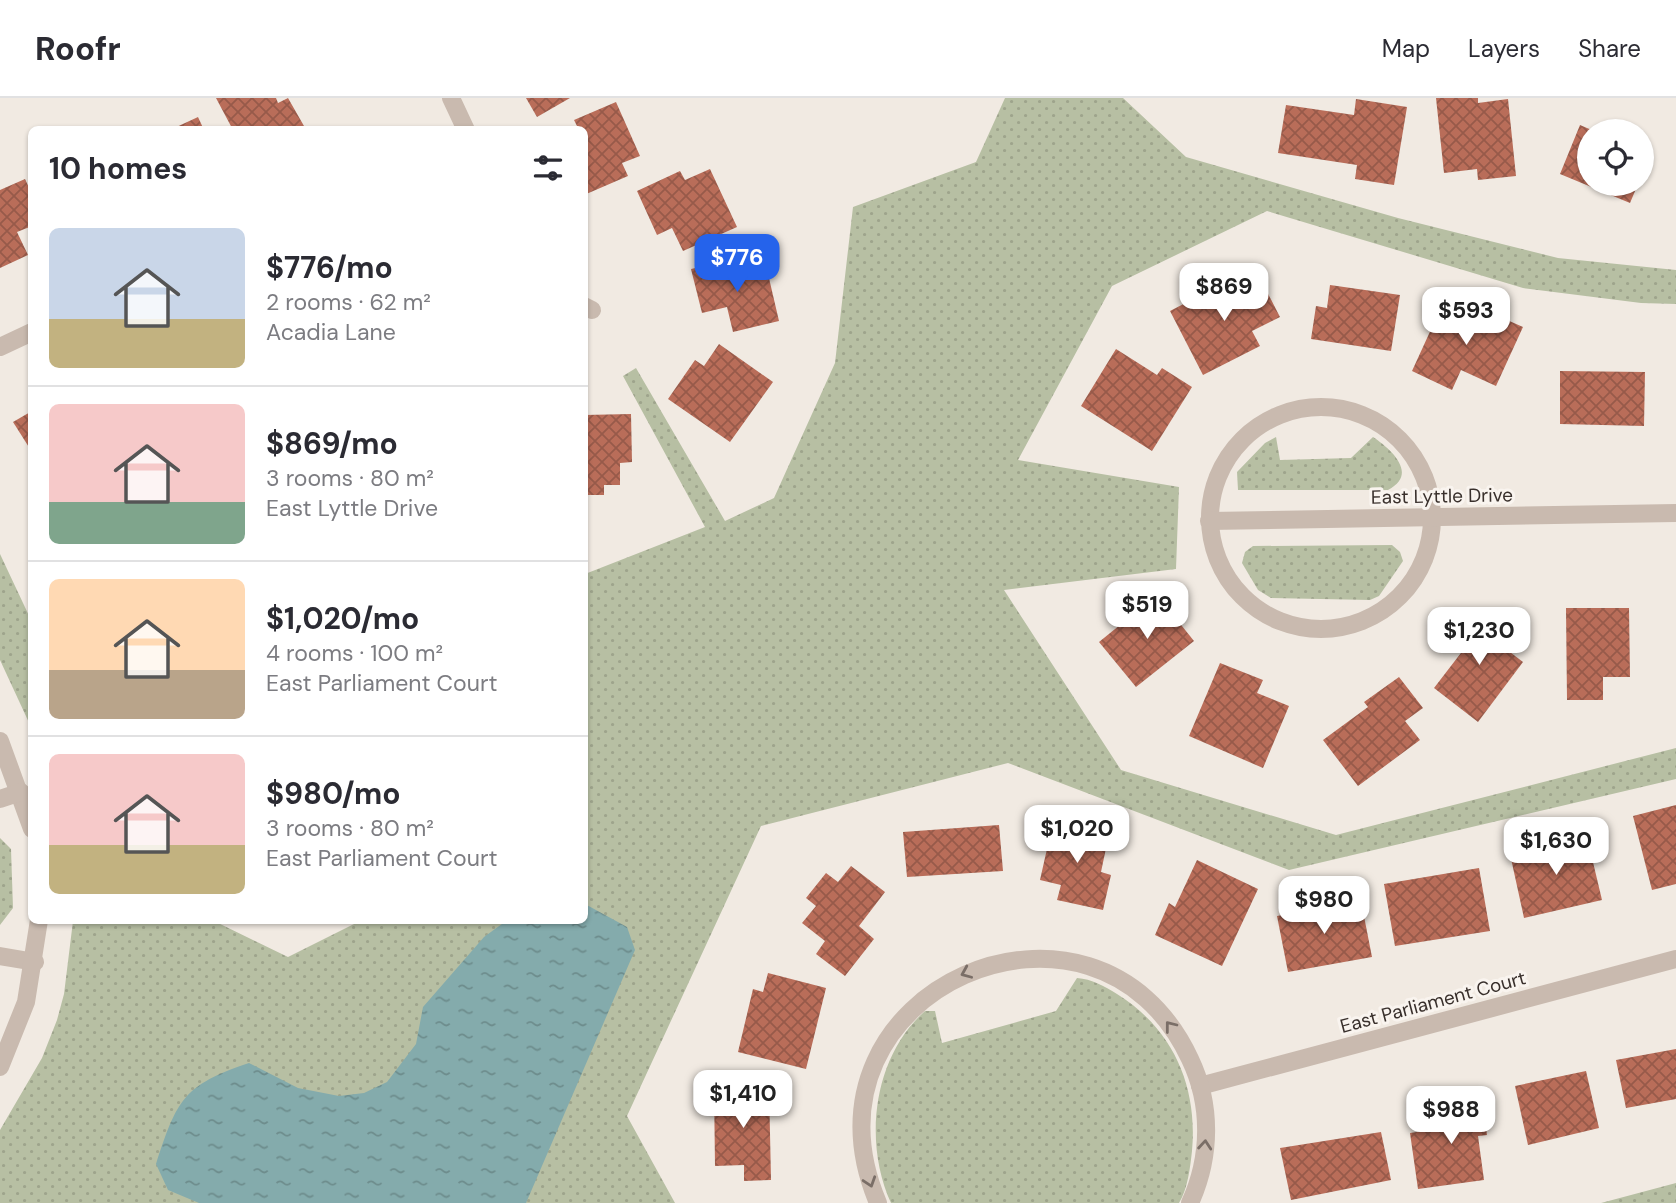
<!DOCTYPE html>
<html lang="en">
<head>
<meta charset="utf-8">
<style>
  :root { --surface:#fff; --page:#f2f2f3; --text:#2b2b33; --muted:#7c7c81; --line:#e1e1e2; --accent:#2563eb }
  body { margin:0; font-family:"DM Sans",sans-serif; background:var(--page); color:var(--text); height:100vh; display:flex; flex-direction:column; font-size:26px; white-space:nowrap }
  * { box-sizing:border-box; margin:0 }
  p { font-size:23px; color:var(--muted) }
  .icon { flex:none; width:38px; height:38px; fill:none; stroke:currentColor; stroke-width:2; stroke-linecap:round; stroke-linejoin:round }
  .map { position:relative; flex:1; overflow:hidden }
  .side { position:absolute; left:28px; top:28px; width:560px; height:798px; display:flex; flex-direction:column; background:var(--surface); border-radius:10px; box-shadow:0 2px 5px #0004 }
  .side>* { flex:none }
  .tools { position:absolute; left:1577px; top:21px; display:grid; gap:14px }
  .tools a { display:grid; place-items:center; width:77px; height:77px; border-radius:50%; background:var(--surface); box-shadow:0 2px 5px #0004; font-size:35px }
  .price { position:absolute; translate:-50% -60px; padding:0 16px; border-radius:14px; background:#fff; color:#222; font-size:23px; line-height:46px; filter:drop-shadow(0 2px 4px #0008) }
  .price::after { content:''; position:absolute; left:50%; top:42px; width:21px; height:16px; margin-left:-10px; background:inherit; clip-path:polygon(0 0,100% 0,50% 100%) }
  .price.on { background:var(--accent); color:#fff }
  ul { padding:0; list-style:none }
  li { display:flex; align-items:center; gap:21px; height:175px; padding:0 21px }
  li+li { border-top:2px solid var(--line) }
  li span { display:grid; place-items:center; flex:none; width:196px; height:140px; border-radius:10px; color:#555 }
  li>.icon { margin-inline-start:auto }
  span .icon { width:84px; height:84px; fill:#fffc; stroke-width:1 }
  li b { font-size:30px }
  h2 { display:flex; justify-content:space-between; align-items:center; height:84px; padding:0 21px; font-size:30px }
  header { display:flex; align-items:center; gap:42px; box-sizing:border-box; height:98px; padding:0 35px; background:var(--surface); border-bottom:2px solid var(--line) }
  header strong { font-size:33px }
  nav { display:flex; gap:38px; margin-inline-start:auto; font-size:24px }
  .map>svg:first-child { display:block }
</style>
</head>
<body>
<header>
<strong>Roofr</strong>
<nav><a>Map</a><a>Layers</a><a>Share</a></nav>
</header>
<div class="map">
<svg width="1676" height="1105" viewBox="0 0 1676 1105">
  <defs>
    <pattern id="grass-dots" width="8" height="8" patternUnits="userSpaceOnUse" patternTransform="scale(1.75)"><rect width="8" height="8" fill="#b7bfa3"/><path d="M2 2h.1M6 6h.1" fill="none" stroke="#9ea48c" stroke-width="1.8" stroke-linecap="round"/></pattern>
    <pattern id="water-ripples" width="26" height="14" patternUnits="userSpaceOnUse" patternTransform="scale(1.75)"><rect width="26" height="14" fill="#84abac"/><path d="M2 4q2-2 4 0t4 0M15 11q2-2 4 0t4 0" fill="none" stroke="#6d8c8c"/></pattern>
    <pattern id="building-cross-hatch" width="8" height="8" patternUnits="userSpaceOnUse" patternTransform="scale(1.75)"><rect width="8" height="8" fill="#b96d59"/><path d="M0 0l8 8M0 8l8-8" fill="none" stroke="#975a4a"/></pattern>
  </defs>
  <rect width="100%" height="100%" fill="#f1eae2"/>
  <g fill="url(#grass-dots)">
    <path d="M1005,0h118l63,59 212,61 160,40 118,12v34l-35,-1 -118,-15 -256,-77 -155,75 -94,174 161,27 -3,82 -172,21 117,180 215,65 340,-87v31l-387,91 -281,-107 -247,63 -134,290 48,87h-675v-73l42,-72 15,-38 7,-26 9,-73h141l74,36 72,-36 224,-1 1,-346 120,-47 -82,-151 13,-8 89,153 49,-23 61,-135 18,-156 123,-45z"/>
    <path d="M1276,339l4,23 71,-2 22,-21c18,12 46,37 15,53h-150l-1,-18 28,-29z"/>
    <path d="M1392,447l8,7 3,9 -24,35 -9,4 -99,-2 -13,-8 -16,-27 3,-11 8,-6z"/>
    <path d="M0,456l31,66v107l-31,-67z"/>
    <path d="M0,740l11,11 2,59 -13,17z"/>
    <path d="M1077,880c15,1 27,8 40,16 56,35 81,92 75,157 -2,17 -4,37 -13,52h-288c-28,-61 -18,-146 34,-192h10l7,32 114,-32z"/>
    <path d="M1676,1085v20h-75z"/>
  </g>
  <path fill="url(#water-ripples)" d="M585,806l42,23 8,23 -109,253h-327l-31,-13 -12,-26c21,-64 27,-79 93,-101l49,25 41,8 25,-3 23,-11 29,-38 7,-37 61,-70 22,-16 78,-1z"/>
  <g fill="url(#building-cross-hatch)">
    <path d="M216,0h60l2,5 10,-5 16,28 -5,4h-66z"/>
    <path d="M526,0h44l-33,19z"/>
    <path d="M1436,0h42v5l30,-4 8,77 -38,4 -1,-11 -33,4z"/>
    <path d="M1356,1l51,8 -13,78 -39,-6 2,-14 -79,-12 8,-48 68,10z"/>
    <path d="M616,4l24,54 -18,7 6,13 -44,19v-65h-5l-5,-10z"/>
    <path d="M198,19l6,13h-34z"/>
    <path d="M1580,27l14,6h-5v53h49l-8,19 -70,-29z"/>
    <path d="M1642,53l8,3 -8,20z"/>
    <path d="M710,71l27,58 -54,24 -11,-23 -15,7 -20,-44 43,-20 5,9z"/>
    <path d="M25,81l7,15v32l-15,6 11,23 -28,13v-78z"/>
    <path d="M765,163l14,60 -46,11 -6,-25 -25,6 -11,-44 31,-7 2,9z"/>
    <path d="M1230,182l7,12 24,-12 19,37 -28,14 8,15 -57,29 -33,-64z"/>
    <path d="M1330,187l70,10 -9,56 -80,-12 5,-33 11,2z"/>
    <path d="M1444,203l50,24 4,-9 25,11 -27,59 -35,-16 -9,20 -40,-19z"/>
    <path d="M719,246l54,38 -43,60 -62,-43 27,-39 9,6z"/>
    <path d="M1116,251l41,26 5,-7 30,19 -40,64 -71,-45z"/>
    <path d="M1560,273l85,1 -1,54 -84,-2z"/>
    <path d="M32,313v41l-19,-30z"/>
    <path d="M631,316l1,48 -12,1v22h-16v10h-20v-80z"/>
    <path d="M1157,497l37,46 -58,46 -37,-45z"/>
    <path d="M1566,510h63l1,69h-27v23h-36z"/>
    <path d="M1480,512l31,23 -9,13 21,16 -45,60 -44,-34 30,-39 -9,-6z"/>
    <path d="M1220,565l43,17 -6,13 32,13 -26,62 -74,-32z"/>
    <path d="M1399,579l24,31 -18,13 15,19 -62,46 -35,-46 45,-33 -4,-5z"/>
    <path d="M1676,707v79l-24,6 -19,-74z"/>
    <path d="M1053,724l56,12 -8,38 10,3 -8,35 -46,-10 4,-15 -21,-5z"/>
    <path d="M999,727l4,46 -96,6 -4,-45z"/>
    <path d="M1587,739l15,63 -78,18 -14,-64z"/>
    <path d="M1197,762l61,29 -36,77 -67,-31 14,-32 6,4z"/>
    <path d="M851,768l34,26 -26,34 15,13 -29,37 -29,-22 9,-13 -23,-18 14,-17 -10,-8 20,-25 12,9z"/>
    <path d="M1479,770l11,63 -95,15 -11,-62z"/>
    <path d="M1361,803l11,56 -84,15 -11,-56z"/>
    <path d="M768,875l58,15 -20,81 -68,-17 15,-63 10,3z"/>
    <path d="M1676,951v50l-50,9 -10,-48z"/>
    <path d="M1586,973l13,57 -71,17 -13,-59z"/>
    <path d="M769,988l2,94 -27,1v-16l-29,1 -1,-79z"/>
    <path d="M1482,1001l5,36 -9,1 6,44 -66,9 -8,-56 25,-4 -3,-23z"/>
    <path d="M1381,1034l10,48 -100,20 -11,-52z"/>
  </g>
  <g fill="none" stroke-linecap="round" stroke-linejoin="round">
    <g stroke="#c9baaf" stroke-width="18">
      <path d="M451,0l15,32"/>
      <path d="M584,208l8,4"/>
      <path d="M0,249l32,-15"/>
      <circle cx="1321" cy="420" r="111"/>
      <path d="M1209,423l467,-8"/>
      <path d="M0,643l32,88"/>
      <path d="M0,701l21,-7"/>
      <path d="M0,858l35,6"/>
      <path d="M0,969l26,-65 13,-82"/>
      <path d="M1200,988l476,-127"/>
      <path d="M878,1105c-91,-214 218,-346 312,-144 22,46 21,98 0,144"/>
    </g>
  </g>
  <defs><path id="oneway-chevron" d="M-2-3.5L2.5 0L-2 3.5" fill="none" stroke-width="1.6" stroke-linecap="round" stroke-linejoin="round" transform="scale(1.75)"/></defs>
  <g stroke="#7a6e67">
    <use href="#oneway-chevron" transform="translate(966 875) rotate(157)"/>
    <use href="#oneway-chevron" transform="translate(1170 928) rotate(-128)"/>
    <use href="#oneway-chevron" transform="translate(1205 1047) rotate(-85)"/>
    <use href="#oneway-chevron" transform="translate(870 1084) rotate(72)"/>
  </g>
  <g text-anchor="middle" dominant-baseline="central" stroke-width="6" stroke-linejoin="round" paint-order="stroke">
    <g font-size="19" fill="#39302c" stroke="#f9f4ef">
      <text transform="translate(1442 398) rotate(-1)">East Lyttle Drive</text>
      <text transform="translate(1433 904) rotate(-15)">East Parliament Court</text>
    </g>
  </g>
</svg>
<div class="tools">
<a><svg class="icon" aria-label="locate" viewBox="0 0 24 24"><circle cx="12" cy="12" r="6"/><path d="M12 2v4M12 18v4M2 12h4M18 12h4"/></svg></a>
</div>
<b class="price on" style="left:737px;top:196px">$776</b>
<b class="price" style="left:1224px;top:225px">$869</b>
<b class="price" style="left:1466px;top:249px">$593</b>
<b class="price" style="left:1147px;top:543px">$519</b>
<b class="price" style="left:1479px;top:569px">$1,230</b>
<b class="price" style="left:1077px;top:767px">$1,020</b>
<b class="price" style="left:1556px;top:779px">$1,630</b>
<b class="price" style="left:1324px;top:838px">$980</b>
<b class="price" style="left:743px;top:1032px">$1,410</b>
<b class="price" style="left:1451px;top:1048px">$988</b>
<section class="side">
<h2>10 homes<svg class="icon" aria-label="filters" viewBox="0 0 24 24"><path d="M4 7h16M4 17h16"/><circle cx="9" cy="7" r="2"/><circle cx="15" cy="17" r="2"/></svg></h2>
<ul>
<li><span style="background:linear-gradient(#c9d6e8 65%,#c2b280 0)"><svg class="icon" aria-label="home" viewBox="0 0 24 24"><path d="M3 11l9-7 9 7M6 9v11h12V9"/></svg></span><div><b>$776/mo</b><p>2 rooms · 62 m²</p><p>Acadia Lane</p></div></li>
<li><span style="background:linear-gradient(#f6c9c9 70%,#7fa58c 0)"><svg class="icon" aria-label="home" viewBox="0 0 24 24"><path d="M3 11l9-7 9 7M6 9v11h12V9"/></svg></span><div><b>$869/mo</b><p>3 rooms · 80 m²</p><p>East Lyttle Drive</p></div></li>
<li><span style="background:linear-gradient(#ffd9b3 65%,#b9a48a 0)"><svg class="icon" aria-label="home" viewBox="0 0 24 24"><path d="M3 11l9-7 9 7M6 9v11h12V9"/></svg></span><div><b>$1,020/mo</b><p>4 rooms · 100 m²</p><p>East Parliament Court</p></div></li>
<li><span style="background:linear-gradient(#f6c9c9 65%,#c2b280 0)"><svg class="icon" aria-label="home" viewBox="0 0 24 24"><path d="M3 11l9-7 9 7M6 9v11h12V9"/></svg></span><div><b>$980/mo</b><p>3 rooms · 80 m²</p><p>East Parliament Court</p></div></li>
</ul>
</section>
</div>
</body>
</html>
